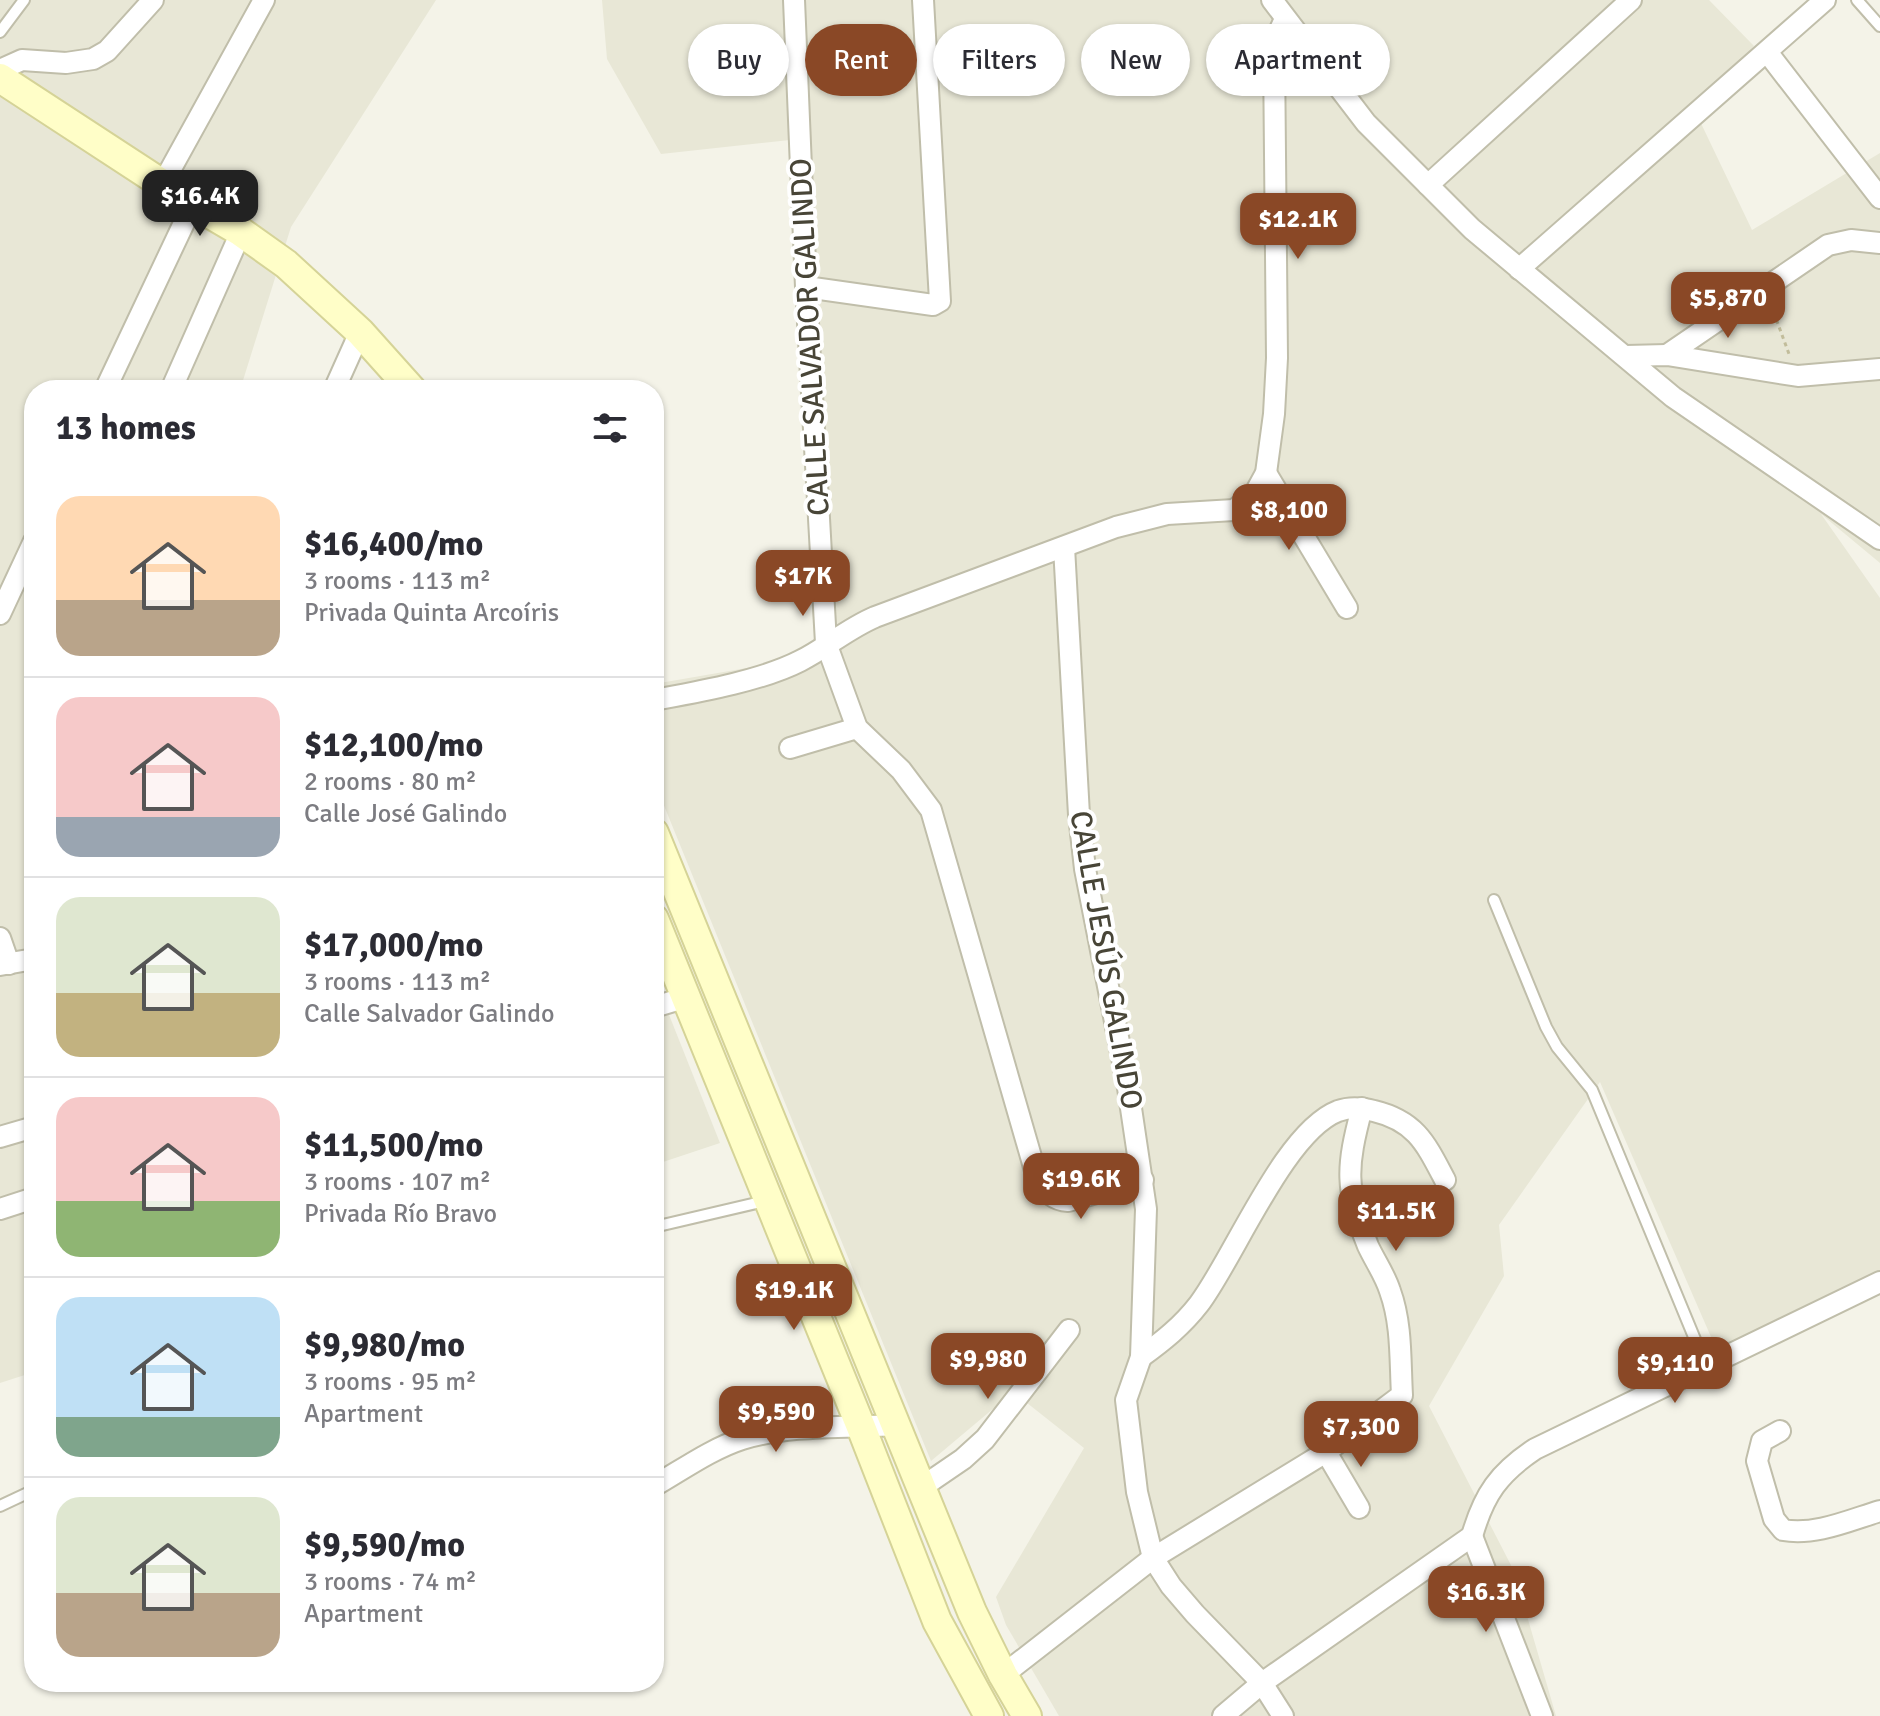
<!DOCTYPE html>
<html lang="en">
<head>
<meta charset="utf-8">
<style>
  :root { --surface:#fff; --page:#f7f7f7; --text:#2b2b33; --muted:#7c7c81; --line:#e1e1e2; --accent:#8a4826 }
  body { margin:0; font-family:Signika,sans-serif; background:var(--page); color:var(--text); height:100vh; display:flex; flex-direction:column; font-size:30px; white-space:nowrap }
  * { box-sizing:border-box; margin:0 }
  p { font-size:26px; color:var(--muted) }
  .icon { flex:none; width:44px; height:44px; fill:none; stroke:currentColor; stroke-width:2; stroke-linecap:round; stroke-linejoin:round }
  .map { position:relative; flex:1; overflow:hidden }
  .details { position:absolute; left:24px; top:380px; width:640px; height:1312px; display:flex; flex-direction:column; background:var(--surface); border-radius:32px; box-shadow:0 2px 6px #0004 }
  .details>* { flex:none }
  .hud { position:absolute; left:688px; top:24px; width:760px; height:72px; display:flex; gap:16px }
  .price { position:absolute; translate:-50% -68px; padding:0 18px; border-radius:16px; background:var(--accent); color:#fff; font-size:26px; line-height:52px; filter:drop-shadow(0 2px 4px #0008) }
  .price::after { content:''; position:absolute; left:50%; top:48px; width:24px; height:18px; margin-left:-12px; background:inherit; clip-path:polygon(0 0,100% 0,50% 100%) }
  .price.current { background:#222; color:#fff }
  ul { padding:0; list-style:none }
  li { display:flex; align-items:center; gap:24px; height:200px; padding:0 32px }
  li+li { border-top:2px solid var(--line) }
  li span { display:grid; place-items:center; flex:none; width:224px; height:160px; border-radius:24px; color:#555 }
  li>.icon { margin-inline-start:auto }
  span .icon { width:96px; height:96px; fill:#fffc; stroke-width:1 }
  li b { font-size:34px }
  h2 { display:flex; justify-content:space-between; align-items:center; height:96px; padding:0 32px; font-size:34px }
  .chip { padding:0 28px; border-radius:36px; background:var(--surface); box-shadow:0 2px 6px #0004; font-size:28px; line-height:72px }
  .chip.current { background:var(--accent); color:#fff }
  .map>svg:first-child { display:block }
</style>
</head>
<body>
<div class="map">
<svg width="1880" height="1716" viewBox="0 0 1880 1716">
  <rect width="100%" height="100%" fill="#f4f3e8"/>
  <g fill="#e8e7d6">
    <path d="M0,0h436l-145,227 -51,163h-206v982l-34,11z"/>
    <path d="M602,0h1107l45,46 -57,69 55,115 128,-77v410l-59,-49 59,84v675l-162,80 -118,-271 -101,143 5,51 -75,130 85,165 42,145h-497l-53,-91 -10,-28 88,-149 -71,-56 -82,69 -277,-680v-97l162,-28 -17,-517 -138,15 -54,-95z"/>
    <path d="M654,977l66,166 -66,22z"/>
  </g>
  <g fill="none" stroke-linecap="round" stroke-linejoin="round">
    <defs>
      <g id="service">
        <path d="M1857,0l23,26"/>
        <path d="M0,32l24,-32"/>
        <path d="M1494,900l52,127 11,20 35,43 114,276"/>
        <path d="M654,1227l111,-26"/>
        <path d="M0,1506l34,-16"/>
      </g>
      <g id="minor">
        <path d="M794,0l12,287 20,356 31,85 44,42 30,40 107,371c9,11 15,19 30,20l75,-21"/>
        <path d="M1272,0l94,123 106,106 201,168 207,142"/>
        <path d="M1767,52l113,146"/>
        <path d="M0,70l22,-10 44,3 27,-4 14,-8 46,-51"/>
        <path d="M163,183l101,-183"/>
        <path d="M1428,185l203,-185"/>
        <path d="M1519,269l306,-269"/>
        <path d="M806,287l127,18 7,-4 -17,-301"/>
        <path d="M1667,355l161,-110 23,-5 29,3"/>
        <path d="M1626,356l41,-1 131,21 82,-7"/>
        <path d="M105,390l88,-186"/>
        <path d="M171,390l70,-158"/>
        <path d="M334,390l26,-58"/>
        <path d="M1266,473l81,135"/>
        <path d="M1064,547l15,268 6,54 43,219 18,121 -5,148 -15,43 11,92 16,66 18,28 24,28 67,69 21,33"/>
        <path d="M0,614l34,-73"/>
        <path d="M654,700c43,-8 107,-19 146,-39 26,-13 47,-32 75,-44l241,-90 51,-13 67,-4 20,-15 12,-22 8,-59 3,-56 -3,-306 3,-16 8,-17"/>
        <path d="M790,748l67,-20"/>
        <path d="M0,938l9,26"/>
        <path d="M0,965l34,-6"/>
        <path d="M654,1007l33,-10"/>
        <path d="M0,1137l34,-10"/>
        <path d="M0,1209l34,-11"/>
        <path d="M1141,1357c22,-16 41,-31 58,-53 35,-46 85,-172 139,-193 11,-4 25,-3 36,0 42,10 52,33 71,69"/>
        <path d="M1780,1431l-18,10 -5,20 17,58 9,11c32,6 67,-10 97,-19"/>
        <path d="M1326,1452l33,56"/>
        <path d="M654,1486c28,-16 57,-37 88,-47 50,-15 104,-11 156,-14"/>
        <path d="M922,1487l41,-28 22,-20 84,-109"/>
        <path d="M1472,1536c12,-42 27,-63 63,-87l345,-167"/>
        <path d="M1472,1536l70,180"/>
        <path d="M1003,1675l150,-117 173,-106 76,-57c-2,-35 0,-71 -12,-104 -5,-16 -15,-30 -22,-45 -23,-58 -22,-78 -6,-138"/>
        <path d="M1223,1716l39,-33 210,-147"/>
      </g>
      <g id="secondary">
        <path d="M0,78l193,126 48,28 45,32 74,68 52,58"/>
        <path d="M654,833l318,779 31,63 24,41"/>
        <path d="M654,919l207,508 76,194 52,95"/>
      </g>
    </defs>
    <use href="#service" stroke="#c0beaa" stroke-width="14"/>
    <use href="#minor" stroke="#c0beaa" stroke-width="24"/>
    <use href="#secondary" stroke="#d5d397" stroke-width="32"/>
    <path stroke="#c2bd9b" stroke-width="3" stroke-dasharray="4 4" stroke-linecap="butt" d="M1771,305l18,49"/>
    <use href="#service" stroke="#fff" stroke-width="10"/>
    <use href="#minor" stroke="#fff" stroke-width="20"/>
    <use href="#secondary" stroke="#fffec8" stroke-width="28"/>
  </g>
  <g text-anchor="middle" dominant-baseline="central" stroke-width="8" stroke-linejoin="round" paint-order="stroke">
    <g font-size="30" fill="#484537" stroke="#fff">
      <text transform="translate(810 337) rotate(-93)">CALLE SALVADOR GALINDO</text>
      <text transform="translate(1106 960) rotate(80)">CALLE JESÚS GALINDO</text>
    </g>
  </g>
</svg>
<b class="price current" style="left:200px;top:238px">$16.4K</b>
<b class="price" style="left:1298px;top:261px">$12.1K</b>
<b class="price" style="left:1728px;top:340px">$5,870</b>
<b class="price" style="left:1289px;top:552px">$8,100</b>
<b class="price" style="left:803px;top:618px">$17K</b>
<b class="price" style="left:1081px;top:1221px">$19.6K</b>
<b class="price" style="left:1396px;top:1253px">$11.5K</b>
<b class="price" style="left:794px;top:1332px">$19.1K</b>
<b class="price" style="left:988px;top:1401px">$9,980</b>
<b class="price" style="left:1675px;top:1405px">$9,110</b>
<b class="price" style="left:776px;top:1454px">$9,590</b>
<b class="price" style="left:1361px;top:1469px">$7,300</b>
<b class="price" style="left:1486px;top:1634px">$16.3K</b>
<div class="hud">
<a class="chip">Buy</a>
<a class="chip current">Rent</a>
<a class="chip">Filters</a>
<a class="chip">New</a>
<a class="chip">Apartment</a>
</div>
<section class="details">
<h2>13 homes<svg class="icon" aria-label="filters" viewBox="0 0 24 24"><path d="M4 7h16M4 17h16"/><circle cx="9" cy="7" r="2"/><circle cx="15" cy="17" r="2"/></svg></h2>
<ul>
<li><span style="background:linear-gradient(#ffd9b3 65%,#b9a48a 0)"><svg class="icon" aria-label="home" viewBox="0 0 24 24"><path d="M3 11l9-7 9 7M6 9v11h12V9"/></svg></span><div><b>$16,400/mo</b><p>3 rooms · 113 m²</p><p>Privada Quinta Arcoíris</p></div></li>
<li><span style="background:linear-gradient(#f6c9c9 75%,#9aa5b1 0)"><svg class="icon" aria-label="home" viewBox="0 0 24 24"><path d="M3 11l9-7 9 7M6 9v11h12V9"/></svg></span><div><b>$12,100/mo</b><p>2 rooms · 80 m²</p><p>Calle José Galindo</p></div></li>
<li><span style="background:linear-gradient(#dfe7d0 60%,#c2b280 0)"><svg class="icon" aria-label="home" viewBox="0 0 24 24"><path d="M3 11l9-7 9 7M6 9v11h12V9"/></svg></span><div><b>$17,000/mo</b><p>3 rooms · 113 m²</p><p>Calle Salvador Galindo</p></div></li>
<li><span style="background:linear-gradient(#f6c9c9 65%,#8fb573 0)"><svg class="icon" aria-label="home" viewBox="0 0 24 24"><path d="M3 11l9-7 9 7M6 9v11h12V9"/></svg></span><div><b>$11,500/mo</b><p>3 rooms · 107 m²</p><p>Privada Río Bravo</p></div></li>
<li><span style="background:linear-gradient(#bfe0f5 75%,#7fa58c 0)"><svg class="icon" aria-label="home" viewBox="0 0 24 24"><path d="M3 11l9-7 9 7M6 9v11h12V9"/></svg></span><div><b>$9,980/mo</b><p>3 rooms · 95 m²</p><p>Apartment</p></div></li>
<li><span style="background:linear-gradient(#dfe7d0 60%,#b9a48a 0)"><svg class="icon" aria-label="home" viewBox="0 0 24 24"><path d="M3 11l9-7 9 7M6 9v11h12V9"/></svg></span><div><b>$9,590/mo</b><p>3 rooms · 74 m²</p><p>Apartment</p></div></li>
</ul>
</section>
</div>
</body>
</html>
